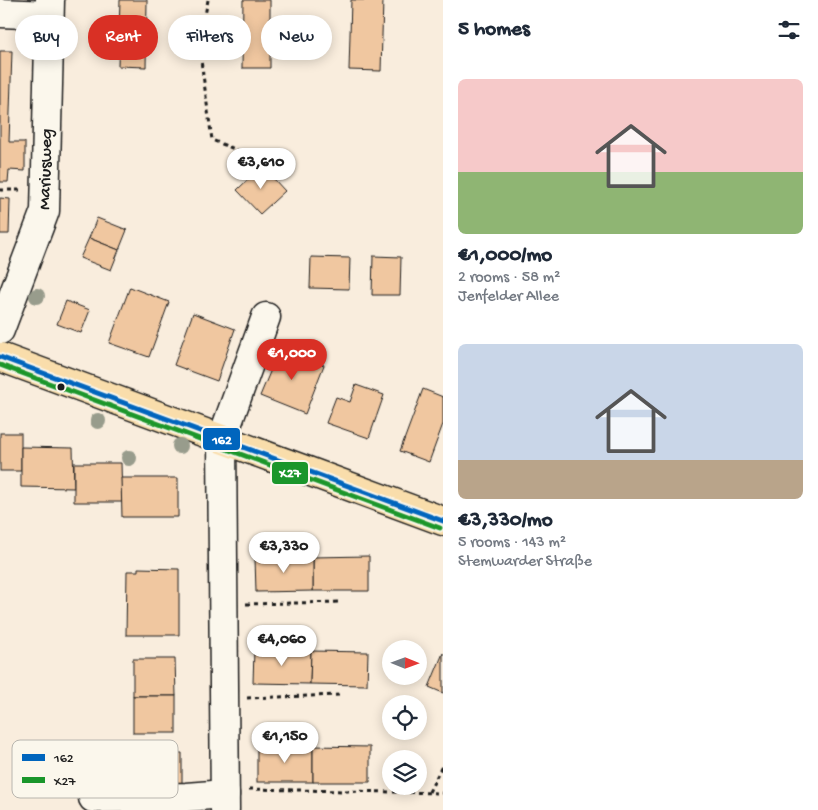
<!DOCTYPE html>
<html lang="en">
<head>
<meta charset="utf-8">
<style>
  :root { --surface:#fff; --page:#f2f2f3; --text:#1f2937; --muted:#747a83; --accent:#d93025 }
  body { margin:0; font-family:"Gochi Hand",sans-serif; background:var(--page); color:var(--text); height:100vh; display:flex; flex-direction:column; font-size:19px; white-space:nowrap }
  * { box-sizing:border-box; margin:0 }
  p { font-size:16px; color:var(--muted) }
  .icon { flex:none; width:28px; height:28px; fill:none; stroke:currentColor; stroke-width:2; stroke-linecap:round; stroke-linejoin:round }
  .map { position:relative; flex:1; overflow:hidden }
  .sheet { display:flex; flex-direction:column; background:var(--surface); width:375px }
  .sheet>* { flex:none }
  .hud { position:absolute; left:15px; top:15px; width:352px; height:45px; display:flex; gap:10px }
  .needle { width:32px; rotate:91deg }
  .controls { position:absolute; left:382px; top:640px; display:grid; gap:10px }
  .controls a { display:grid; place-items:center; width:45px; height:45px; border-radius:50%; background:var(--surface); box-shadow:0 2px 12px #0003; font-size:25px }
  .price { position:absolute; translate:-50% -42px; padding:0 11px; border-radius:18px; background:#fff; color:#222; font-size:16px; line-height:32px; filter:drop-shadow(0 1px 2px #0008) }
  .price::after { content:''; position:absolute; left:50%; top:30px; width:15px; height:11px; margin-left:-8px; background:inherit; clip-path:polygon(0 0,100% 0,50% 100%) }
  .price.selected { background:var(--accent); color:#fff }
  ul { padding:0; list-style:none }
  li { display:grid; align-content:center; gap:10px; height:265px; padding:0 15px }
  li span { display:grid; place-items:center; height:155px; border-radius:8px; color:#555 }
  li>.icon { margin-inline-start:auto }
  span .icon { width:90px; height:90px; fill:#fffc; stroke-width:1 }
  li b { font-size:21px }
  h2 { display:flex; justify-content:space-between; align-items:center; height:60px; padding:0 15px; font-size:21px }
  .chip { padding:0 18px; border-radius:22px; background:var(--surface); box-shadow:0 2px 12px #0003; font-size:18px; line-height:45px }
  .chip.selected { background:var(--accent); color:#fff }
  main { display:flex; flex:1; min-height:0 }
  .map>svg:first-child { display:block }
</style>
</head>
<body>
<main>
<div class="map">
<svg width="443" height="810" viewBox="0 0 443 810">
  <rect width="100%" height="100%" fill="#f9eddd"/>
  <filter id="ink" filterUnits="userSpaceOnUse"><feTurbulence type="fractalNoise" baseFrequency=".02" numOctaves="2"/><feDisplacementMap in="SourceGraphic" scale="10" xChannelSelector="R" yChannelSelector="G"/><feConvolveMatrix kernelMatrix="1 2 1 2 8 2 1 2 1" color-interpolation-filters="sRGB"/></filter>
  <g filter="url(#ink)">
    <g fill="#f0c7a0" stroke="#1c1c1c">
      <path d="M120,0h27l-1,67 -28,-1z"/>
      <path d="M243,0h27v68h-28z"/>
      <path d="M351,0h32l-2,71 -32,-1z"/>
      <path d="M0,51h12l-3,91h16v29l-16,-1 -1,12h-8z"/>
      <path d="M262,166l23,25 -25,23 -23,-24z"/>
      <path d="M0,198l10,1 -1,35h-9z"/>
      <path d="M97,218l30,12 -8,20 -30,-12z"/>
      <path d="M89,238l30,12 -8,20 -31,-12z"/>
      <path d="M373,256l28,1 -1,38h-28z"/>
      <path d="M311,257l39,1 -1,31 -39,-1z"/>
      <path d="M130,287l39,15 -20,55 -40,-14z"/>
      <path d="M66,301l24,9 -9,23 -24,-9z"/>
      <path d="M193,313l42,16 -18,52 -43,-16z"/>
      <path d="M280,348l44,17 -19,49 -45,-18z"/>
      <path d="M356,385l28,10 -15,43 -43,-15 10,-26 14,5z"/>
      <path d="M423,389l20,8v27l-14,38 -29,-11z"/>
      <rect x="0" y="433" width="21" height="38"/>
      <path d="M21,447l52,1 1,40 -53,-1z"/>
      <path d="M74,463h47l1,39h-48z"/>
      <path d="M121,478h57v39h-56z"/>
      <path d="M369,556v35h-56v-34z"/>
      <path d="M313,557v34l-57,1 -1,-34z"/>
      <path d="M138,568l41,1v66h-53l1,-64h11z"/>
      <path d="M254,650l57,1 -1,33 -57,-1z"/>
      <path d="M311,651l57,1 -1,33 -57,-1z"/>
      <path d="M443,653v40l-14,-6z"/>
      <path d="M133,659h42l1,37h-43z"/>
      <rect x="133" y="696" width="43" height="37"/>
      <rect x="257" y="746" width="56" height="36"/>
      <path d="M313,746l57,1v35h-57z"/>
      <path d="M101,753h81v42l-81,-1z"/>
    </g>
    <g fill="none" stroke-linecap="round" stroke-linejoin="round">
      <defs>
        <g id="minor">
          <path d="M0,13l49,2"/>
          <path id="s1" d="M0,330l45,-119 5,-211"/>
          <path d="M53,773l37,-1 3,26 93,-1 39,-3"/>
          <path d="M225,810l-3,-371 44,-122"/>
        </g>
        <path id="major" d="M0,357l443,164"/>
      </defs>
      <use href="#minor" stroke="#1c1c1c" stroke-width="31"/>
      <use href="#major" stroke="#1c1c1c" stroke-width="31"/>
      <g stroke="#1c1c1c" stroke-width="3" stroke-dasharray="4 4" stroke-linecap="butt">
        <path d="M208,0l-9,46 13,94 75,30"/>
        <path d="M0,190h22"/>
        <path d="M246,604l95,-2"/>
        <path d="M247,698l94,-3"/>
        <path d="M249,789l194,4"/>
        <path d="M429,792l14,-28"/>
      </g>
      <use href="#minor" stroke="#fbf7ec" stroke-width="28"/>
      <use href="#major" stroke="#f9ddab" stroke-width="28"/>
      <defs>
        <path id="bus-1" d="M0,357l443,164"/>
        <path id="bus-2" d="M0,365l440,163"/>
      </defs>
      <use href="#bus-1" stroke="#fbf7ec" stroke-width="9"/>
      <use href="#bus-2" stroke="#fbf7ec" stroke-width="9"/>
      <use href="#bus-1" stroke="#0065bd" stroke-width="5"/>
      <use href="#bus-2" stroke="#1a962b" stroke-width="5"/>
    </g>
    <g fill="#989c8c">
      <circle cx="37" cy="296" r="8"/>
      <circle cx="98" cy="421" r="8"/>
      <circle cx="180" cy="446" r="8"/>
      <circle cx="129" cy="458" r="8"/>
    </g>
  </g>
  <circle fill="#1c1c1c" stroke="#fbf7ec" stroke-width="2" cx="61" cy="387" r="4.5"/>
  <g text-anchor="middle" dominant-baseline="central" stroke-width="5" stroke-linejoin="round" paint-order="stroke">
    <g font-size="18" fill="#1c1c1c" stroke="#fbf7ec">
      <text stroke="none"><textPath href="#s1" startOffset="169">Mariusweg</textPath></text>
    </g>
  </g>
  <rect x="12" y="740" width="166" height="58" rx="8" fill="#fbf7ec" stroke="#b8b5ae" stroke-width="1"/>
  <rect x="22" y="754" width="23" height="7" fill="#0065bd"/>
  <rect x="22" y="777" width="23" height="6" fill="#1a962b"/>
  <g font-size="14" fill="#1c1c1c">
    <text x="54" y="762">162</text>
    <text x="54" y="785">X27</text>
  </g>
  <g stroke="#fbf7ec" stroke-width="2">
    <rect x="202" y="427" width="39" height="24" rx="5" fill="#0065bd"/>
    <rect x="271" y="461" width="38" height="24" rx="5" fill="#1a962b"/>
  </g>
  <g font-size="14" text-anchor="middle" font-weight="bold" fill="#fff">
    <text x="222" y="444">162</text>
    <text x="290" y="477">X27</text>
  </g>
</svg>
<div class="controls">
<a><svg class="needle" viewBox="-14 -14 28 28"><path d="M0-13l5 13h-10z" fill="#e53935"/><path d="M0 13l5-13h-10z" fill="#747a83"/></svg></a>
<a><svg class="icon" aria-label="locate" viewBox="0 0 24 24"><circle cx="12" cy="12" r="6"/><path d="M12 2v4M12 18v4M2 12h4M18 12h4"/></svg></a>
<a><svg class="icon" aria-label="layers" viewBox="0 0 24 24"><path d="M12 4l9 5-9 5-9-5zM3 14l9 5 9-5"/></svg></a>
</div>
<b class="price" style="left:261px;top:190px">€3,610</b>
<b class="price selected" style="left:292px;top:381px">€1,000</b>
<b class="price" style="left:284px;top:574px">€3,330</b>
<b class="price" style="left:282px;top:667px">€4,060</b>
<b class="price" style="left:285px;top:764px">€1,150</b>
<div class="hud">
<a class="chip">Buy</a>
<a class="chip selected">Rent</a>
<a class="chip">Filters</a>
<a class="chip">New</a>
</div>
</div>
<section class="sheet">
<h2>5 homes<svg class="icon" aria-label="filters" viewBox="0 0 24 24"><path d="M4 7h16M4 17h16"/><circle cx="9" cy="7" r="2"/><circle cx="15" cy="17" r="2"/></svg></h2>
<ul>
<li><span style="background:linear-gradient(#f6c9c9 60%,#8fb573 0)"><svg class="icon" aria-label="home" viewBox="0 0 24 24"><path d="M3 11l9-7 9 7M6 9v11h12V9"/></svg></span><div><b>€1,000/mo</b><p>2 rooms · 58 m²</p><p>Jenfelder Allee</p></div></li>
<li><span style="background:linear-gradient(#c9d6e8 75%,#b9a48a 0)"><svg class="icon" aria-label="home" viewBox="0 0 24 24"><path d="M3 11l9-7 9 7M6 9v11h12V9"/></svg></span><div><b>€3,330/mo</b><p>5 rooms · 143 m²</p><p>Stemwarder Straße</p></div></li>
</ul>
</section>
</main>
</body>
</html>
